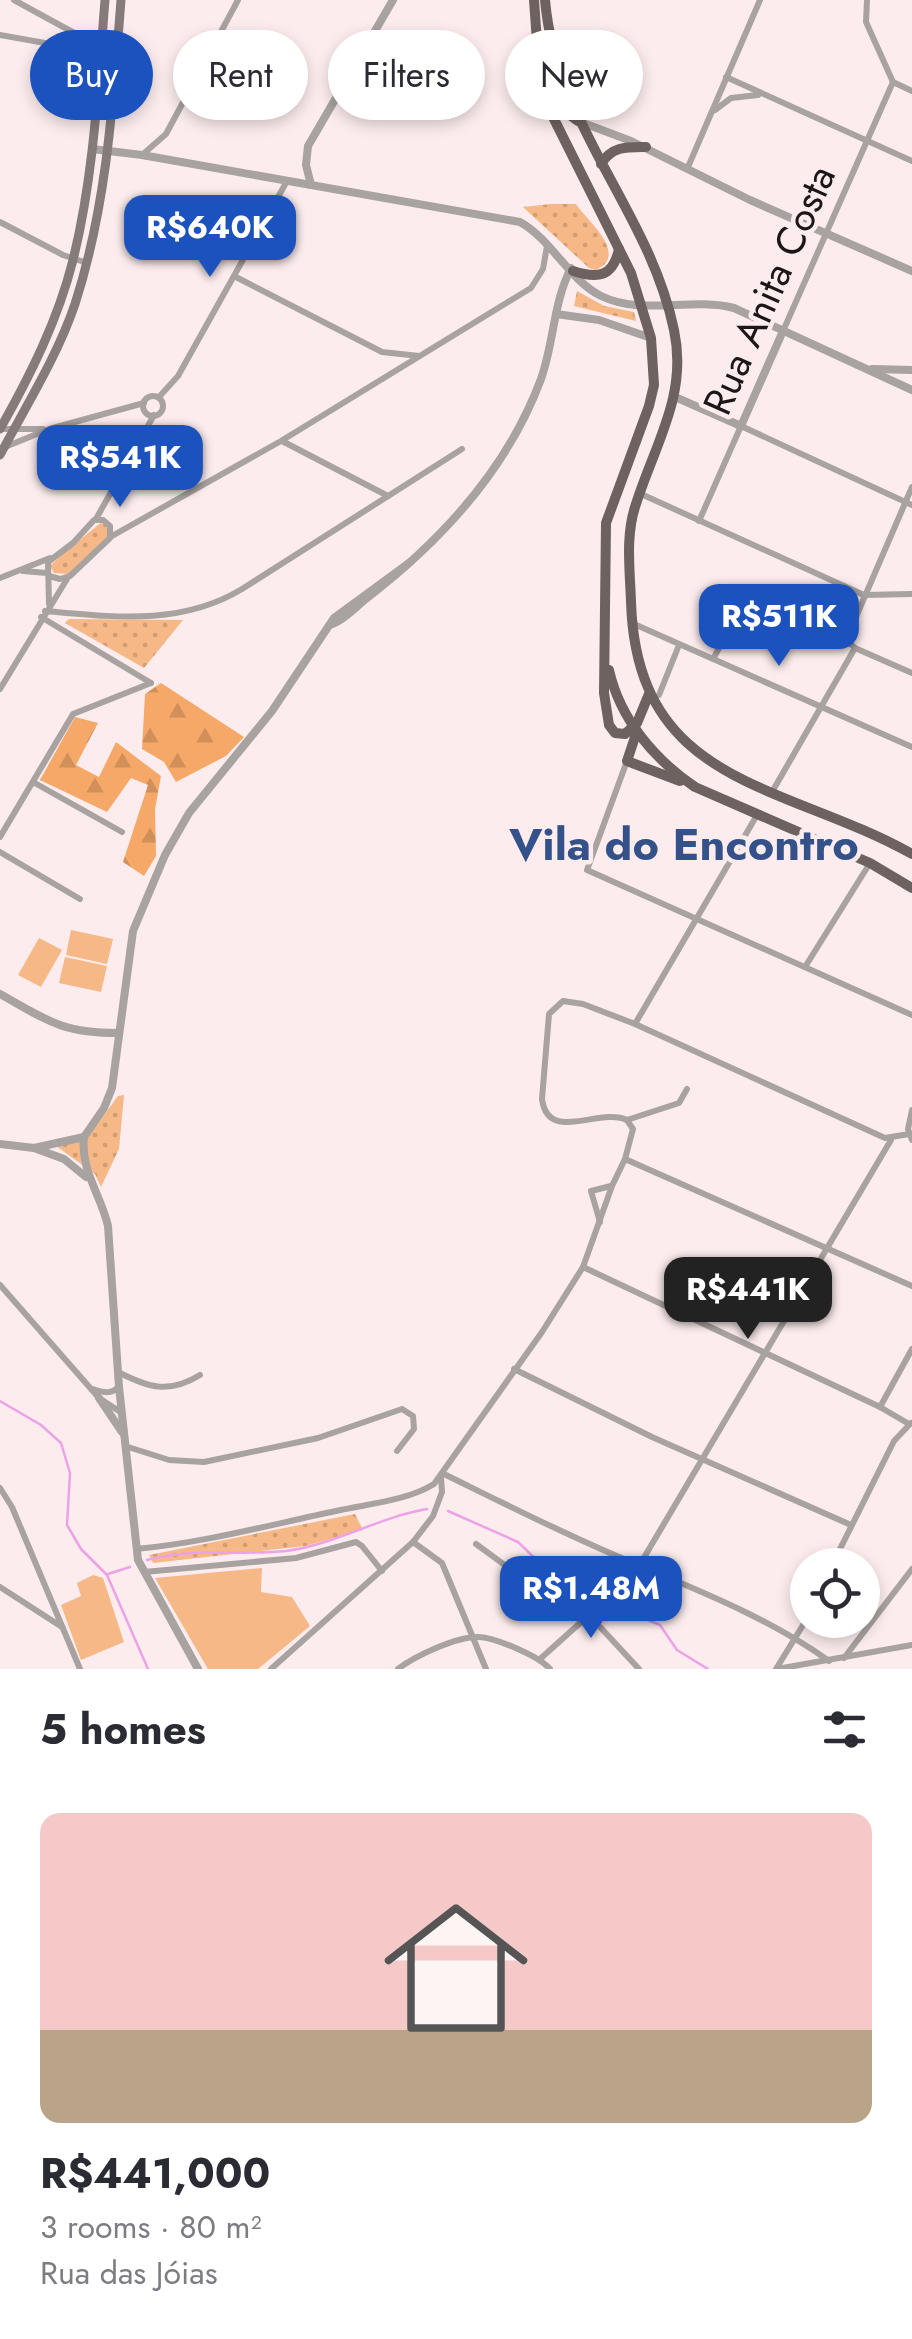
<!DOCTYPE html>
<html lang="en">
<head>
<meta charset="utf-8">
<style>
  :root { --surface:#fff; --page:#f7f7f7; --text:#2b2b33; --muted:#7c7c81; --accent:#1c52be }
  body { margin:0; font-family:Jost,sans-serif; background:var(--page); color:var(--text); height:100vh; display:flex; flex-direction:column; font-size:38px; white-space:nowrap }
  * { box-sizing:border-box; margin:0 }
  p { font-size:32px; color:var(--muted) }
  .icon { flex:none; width:55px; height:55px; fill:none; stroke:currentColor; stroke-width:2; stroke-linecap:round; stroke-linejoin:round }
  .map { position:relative; height:1669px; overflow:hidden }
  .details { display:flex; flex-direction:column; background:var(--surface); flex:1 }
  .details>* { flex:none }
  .hud { position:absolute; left:30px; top:30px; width:852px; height:90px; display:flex; gap:20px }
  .buttons { position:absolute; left:790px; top:1548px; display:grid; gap:20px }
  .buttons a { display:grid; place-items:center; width:90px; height:90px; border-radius:50%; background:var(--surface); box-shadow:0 5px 15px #0003; font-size:50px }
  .price { position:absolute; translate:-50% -85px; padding:0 22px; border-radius:20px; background:var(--accent); color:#fff; font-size:32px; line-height:65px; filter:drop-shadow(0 2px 5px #0008) }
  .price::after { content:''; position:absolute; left:50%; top:60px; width:30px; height:22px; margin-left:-15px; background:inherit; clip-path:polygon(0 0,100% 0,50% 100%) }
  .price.selected { background:#222; color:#fff }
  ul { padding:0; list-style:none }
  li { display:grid; align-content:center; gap:20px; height:530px; padding:0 40px }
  li span { display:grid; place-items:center; height:310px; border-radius:20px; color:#555 }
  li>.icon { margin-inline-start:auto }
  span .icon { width:180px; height:180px; fill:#fffc; stroke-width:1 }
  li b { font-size:42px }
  h2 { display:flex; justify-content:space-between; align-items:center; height:120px; padding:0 40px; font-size:42px }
  .pill { padding:0 35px; border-radius:45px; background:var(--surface); box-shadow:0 5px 15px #0003; font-size:35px; line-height:90px }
  .pill.selected { background:var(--accent); color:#fff }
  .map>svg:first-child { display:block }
</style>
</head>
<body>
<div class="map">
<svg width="912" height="1669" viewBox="0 0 912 1669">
  <defs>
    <pattern id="forest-firs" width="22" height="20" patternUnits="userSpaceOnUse" patternTransform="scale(2.5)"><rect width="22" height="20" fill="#f5a867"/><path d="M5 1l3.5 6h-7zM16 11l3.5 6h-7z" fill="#d19059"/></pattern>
    <pattern id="park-dots" width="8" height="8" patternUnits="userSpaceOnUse" patternTransform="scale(2.5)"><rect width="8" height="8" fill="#f6b886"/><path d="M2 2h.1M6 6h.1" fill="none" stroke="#d29d73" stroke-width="1.8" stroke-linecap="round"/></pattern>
  </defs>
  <rect width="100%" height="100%" fill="#fceced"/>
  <g fill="#f6b886">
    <path d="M71,930l42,9 -6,25 -41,-9z"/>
    <path d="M39,938l23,12 -21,37 -23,-12z"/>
    <path d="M65,957l42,9 -6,26 -42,-9z"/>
    <path d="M262,1568l-1,24 31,5 18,29 -52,43h-50l-53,-91z"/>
    <path d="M93,1575l10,3 21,64 -43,18 -20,-55 20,-9 -4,-13z"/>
  </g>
  <g fill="url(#forest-firs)">
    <path d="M161,683l83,54 -18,19 -50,26 -12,-20 -22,-13 3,-55z"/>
    <path d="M75,717l23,6 -22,42 23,12 17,-35 45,34 -6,33 1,47 -12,20 -21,-14 25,-77 -17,-7 -24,34 -67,-32z"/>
  </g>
  <g fill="url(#park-dots)">
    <path d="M551,204h25c10,16 54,50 20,66l-7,-2 -66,-61z"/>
    <path d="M577,291l27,15 30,6 2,9 -62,-15z"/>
    <path d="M101,523l7,4v10l-40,37 -14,-1 -4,-7c2,-3 47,-41 51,-43z"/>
    <path d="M69,619l114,1 -39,48 -79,-45z"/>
    <path d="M124,1095l-5,54 -18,38 -6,-13 -39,-28 32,-9 30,-41z"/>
    <path d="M355,1514l8,16 -58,16 -152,17 -4,-8z"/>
  </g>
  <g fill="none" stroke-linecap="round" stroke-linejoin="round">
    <g stroke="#eca2e6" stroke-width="2.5">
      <path d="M0,1401l41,24 20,18 9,30 -3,52 14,24 26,26 41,94"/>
      <path d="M448,1511l70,31 28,27"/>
      <path d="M147,1560c46,-13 93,-4 139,-9 48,-6 93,-34 141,-42"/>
      <path d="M553,1573l27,16 26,1 18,11 12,14 24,10 17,25 31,19"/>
      <path d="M108,1574l22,-7"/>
    </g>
    <g stroke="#a8a2a0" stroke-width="6">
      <path d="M14,0l64,35"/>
      <path d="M867,0l-1,22 27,60 19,9"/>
      <path d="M0,35l73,13"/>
      <circle cx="79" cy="43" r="8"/>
      <path d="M83,50l17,9"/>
      <path d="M726,77l186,84"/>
      <path d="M715,110l16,-12 27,-3"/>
      <path d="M142,155l24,-21 72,-134"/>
      <path d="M688,167l72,-167"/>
      <path d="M0,222l63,33 24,8"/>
      <path d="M234,276l148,76 37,4"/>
      <path d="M783,331l110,-249"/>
      <circle cx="153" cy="406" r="10"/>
      <path d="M159,397l19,-21 109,-195"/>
      <path d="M0,429h43"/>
      <path d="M282,441l106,55"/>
      <path d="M5,447l44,-18 95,-26"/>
      <path d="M912,487l-66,153 9,8 57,25"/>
      <path d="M641,494l223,101 48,-1"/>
      <path d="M96,519l58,-104"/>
      <path d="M699,521l42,-95 171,79"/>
      <path d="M112,536l169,-95 250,-153 12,-19 4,-23"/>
      <path d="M23,571l24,2"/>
      <path d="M49,576l11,3 10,-3 40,-38v-12l-7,-6h-9l-21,23 -25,19 1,42"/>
      <path d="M0,578l50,-20"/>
      <path d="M45,611c69,6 136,15 197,-22l220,-140"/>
      <path d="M41,617l110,66"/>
      <path d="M634,624l278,123"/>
      <path d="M713,659l31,-56"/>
      <path d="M0,689l67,-110"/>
      <path d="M659,695l20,-50"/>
      <path d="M627,761l-40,109 325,145"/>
      <path d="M33,782l89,50"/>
      <path d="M772,792l83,-144"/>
      <path d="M0,837l73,-123 78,-31"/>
      <path d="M0,852l80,47"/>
      <path d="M805,967l65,-104"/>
      <path d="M635,1024l122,-209"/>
      <path d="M687,1089l-8,14 -52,17c-28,-13 -79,24 -85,-21l7,-85 14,-13 20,3 52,20 250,114 24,-4"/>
      <path d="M912,1110l-4,19 4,11"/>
      <path d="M625,1159l287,127"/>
      <path d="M600,1222l-9,-31 20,-5"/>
      <path d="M583,1267l297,140 29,17"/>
      <path d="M0,1285l99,113 23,15"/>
      <path d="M514,1369l138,68 199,88"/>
      <path d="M118,1372c31,16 51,22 82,3"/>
      <path d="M92,1389c11,3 18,6 27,-2"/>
      <path d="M880,1407l32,-58"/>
      <path d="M125,1446l44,14 35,2 114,-24 84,-29 11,7 1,13 -17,22"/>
      <path d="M444,1474c57,28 114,57 173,82 72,31 148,59 212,105"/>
      <path d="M0,1488l12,19 68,162"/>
      <path d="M413,1542l29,21 44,106"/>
      <path d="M476,1544l104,76"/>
      <path d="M136,1549c67,-6 133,-24 200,-38 30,-7 71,-10 98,-27l108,-152 41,-65 29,-81 13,-27 8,-30 -6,-9"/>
      <path d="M832,1565l62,-124 17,-18"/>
      <path d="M639,1566l252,-426"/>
      <path d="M144,1572l152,-14 60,-16 6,4 20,25"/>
      <path d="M0,1587l62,40"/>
      <path d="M844,1658l68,-89"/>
      <path d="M540,1659l49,-44 50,54"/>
      <path d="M271,1669l142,-127 20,-26 9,-24 -1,-14"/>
      <path d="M398,1669c17,-13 59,-33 81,-32 17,1 60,19 71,32"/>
      <path d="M776,1669l32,-52"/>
      <path d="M777,1669l135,-24"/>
    </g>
    <g stroke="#a8a2a0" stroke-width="8">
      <path d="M578,121l53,20 119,59 162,71"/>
      <path d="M92,149l50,6 378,67c32,18 49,58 81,74 41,20 89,1 133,12l178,82"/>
      <path d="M311,185l-5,-20 2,-19 85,-146"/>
      <path d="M556,314l43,6 52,18"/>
      <path d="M872,369l40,1"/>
      <path d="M675,397l66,29 42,-95"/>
      <path d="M330,625c14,-5 26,-18 37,-27 74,-57 141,-130 174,-219 13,-36 12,-76 30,-111"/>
      <path d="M0,994c48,27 62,39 119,39"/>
      <path d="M84,1137c-4,33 17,58 24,89l11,161 19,173 60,109"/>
      <path d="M0,1144l34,4 50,-11 20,-29 8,-20 21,-157 32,-76 24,-42 83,-102 62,-93 75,-55"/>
      <path d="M34,1148l30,11 22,18"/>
      <path d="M99,1398l23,34"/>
    </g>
    <g stroke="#857c7a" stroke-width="9">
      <path d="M0,429c30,-53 58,-109 73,-169 21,-84 25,-174 32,-260"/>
      <path d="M0,455c26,-49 57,-98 75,-151 32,-99 38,-202 46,-304"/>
    </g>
    <g stroke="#6d625f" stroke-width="10">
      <path d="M534,0l5,70 6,31 86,172 20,65 3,47 -5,21 -43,117 -2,170 5,32 6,8 10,1 12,-11 12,-29"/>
      <path d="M545,0c11,127 104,210 129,330 14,65 -19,114 -38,174 -11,31 -6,66 -5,98 6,185 152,180 281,252"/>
      <path d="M541,49l22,61 15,11"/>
      <path d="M601,164c11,-18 26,-17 45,-17"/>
      <path d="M573,271c25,8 40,6 46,-22"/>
      <path d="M609,670c11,49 45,89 86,117l175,76 42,25"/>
      <path d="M637,731l-10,30 53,20"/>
    </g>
  </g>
  <g text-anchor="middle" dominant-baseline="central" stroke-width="9" stroke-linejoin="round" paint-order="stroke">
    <g font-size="40" fill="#1c1717" stroke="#fceced">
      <text transform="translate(769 290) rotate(-66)">Rua Anita Costa</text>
    </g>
    <g font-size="45" font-weight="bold" fill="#34518a" stroke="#fceced">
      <text x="684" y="844">Vila do Encontro</text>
    </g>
  </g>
</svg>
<div class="buttons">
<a><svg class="icon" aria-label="locate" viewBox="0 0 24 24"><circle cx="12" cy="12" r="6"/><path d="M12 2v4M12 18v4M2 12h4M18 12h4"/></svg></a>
</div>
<b class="price" style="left:210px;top:280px">R$640K</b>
<b class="price" style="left:120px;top:510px">R$541K</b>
<b class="price" style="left:779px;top:669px">R$511K</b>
<b class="price selected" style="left:748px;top:1342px">R$441K</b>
<b class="price" style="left:591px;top:1641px">R$1.48M</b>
<div class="hud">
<a class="pill selected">Buy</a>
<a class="pill">Rent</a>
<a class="pill">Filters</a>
<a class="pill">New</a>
</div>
</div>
<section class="details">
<h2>5 homes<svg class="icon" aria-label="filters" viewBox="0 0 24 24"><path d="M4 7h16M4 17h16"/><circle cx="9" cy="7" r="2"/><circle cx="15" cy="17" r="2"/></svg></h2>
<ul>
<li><span style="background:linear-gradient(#f6c9c9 70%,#b9a48a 0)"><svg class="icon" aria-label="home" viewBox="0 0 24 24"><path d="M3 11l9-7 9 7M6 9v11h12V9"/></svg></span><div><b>R$441,000</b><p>3 rooms · 80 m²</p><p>Rua das Jóias</p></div></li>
</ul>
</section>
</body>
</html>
